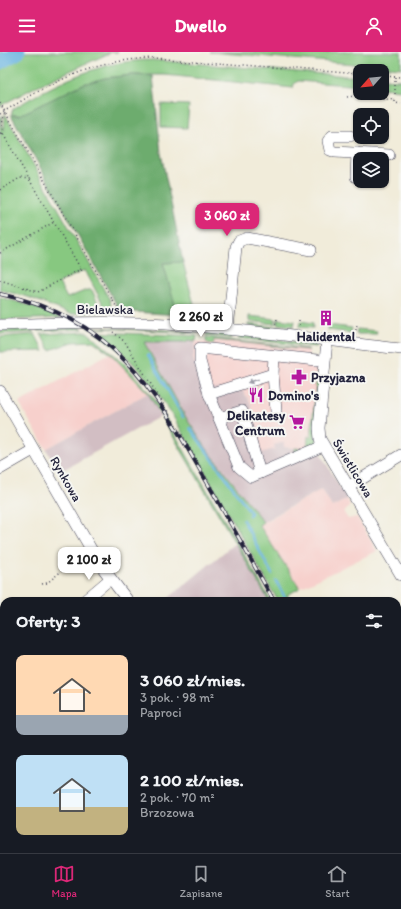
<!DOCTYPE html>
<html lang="pl">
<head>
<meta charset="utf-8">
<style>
  :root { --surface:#171b24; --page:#20242c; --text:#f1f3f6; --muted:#9ea1a6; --line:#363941; --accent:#db2777 }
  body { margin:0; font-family:Itim,sans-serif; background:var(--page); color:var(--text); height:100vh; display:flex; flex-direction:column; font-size:15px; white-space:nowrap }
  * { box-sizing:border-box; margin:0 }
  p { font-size:13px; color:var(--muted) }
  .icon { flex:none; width:22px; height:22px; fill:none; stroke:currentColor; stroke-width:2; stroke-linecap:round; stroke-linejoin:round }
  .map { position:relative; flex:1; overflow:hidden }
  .drawer { position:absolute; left:0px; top:545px; width:401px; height:256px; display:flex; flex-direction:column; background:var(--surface); border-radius:12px 12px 0 0; box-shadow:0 1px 3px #0004 }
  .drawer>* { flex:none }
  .needle { width:26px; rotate:243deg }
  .buttons { position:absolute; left:353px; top:12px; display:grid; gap:8px }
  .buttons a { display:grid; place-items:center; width:36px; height:36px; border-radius:8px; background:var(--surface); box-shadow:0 1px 3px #0004; font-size:20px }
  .price { position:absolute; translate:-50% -34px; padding:0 9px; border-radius:8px; background:#fff; color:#222; font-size:13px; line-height:26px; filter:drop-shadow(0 1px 2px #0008) }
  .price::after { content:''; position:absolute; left:50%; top:24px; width:12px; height:9px; margin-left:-6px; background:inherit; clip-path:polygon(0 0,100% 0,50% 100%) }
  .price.on { background:var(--accent); color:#fff }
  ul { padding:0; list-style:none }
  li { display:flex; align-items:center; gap:12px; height:100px; padding:0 16px }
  li span { display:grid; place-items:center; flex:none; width:112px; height:80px; border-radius:8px; color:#555 }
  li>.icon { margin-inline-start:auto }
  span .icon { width:48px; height:48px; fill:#fffc; stroke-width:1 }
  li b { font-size:17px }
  h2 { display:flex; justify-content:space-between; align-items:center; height:48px; padding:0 16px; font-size:17px }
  header { display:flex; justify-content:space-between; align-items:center; height:52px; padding:0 16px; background:var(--accent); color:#fff; font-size:18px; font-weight:700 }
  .tabs { display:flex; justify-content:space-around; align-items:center; height:56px; border-top:1px solid var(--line); background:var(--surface); font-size:11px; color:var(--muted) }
  .tabs a { display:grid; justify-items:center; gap:2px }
  .tabs .on { color:var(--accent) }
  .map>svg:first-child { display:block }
</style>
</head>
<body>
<header><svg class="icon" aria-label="menu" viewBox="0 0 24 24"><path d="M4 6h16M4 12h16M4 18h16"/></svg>Dwello<svg class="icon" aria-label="person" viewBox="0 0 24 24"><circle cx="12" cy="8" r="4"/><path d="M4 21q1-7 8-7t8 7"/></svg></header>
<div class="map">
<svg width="401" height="801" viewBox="0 0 401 801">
  <rect width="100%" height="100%" fill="#f6f6f2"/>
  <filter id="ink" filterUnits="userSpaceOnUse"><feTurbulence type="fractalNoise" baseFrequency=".025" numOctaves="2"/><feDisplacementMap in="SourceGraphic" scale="8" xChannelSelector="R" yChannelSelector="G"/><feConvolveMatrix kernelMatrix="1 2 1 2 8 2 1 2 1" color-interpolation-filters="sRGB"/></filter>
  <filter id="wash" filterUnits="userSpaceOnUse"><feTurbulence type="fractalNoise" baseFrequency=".012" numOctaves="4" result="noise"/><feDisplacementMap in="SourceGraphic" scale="16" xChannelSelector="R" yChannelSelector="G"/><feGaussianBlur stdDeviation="0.9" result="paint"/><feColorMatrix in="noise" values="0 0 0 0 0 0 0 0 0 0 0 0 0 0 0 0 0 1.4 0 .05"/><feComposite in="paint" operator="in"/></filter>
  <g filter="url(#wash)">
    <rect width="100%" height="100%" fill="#f1ecda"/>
    <g fill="#f7d0cc">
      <path d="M209,287l100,11 -1,6 10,7 -7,75 -4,11 -23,-2v-4l-8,6 -16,5 -11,-38 4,-2 -3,-12 -7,-11 -35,7 -15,-40 3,-17 10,1z"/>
      <path d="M110,301l38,40 -102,56 -27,-46z"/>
      <path d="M322,437l10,18 15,-8 3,6 -6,8 4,6 9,-2 20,34 -77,37 -41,-63z"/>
      <path d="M397,746l4,5v49l-2,1h-91l-4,-4h93z"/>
    </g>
    <g fill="#d2bec3">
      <path d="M188,288l8,1 -3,17 2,6 3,1 6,22 39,4 7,11 3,12 -4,2 11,37 15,-4 -1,-4 10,-3v5l23,2 9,-3 31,53 -15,8 -10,-18 -59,33 -56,-73 -19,-28 -44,-79h42z"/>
      <path d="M148,341l13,23 -102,56 -13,-23z"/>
      <path d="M235,491l34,58h-104z"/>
    </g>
    <g fill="#87c880" stroke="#54755e">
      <path d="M0,0h118h-6l-75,34 -37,20z"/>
      <path d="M210,0h191v16z"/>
      <path d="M152,8l208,17v9l-62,-5 -4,3 -1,4 -128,-13h-33l-27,3 -22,6 -63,31h-9l2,-6 8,-5c41,-24 83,-44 131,-44z"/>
      <path d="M382,27l19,1v10l-19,-2z"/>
      <path d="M161,52l28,1 -2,23 -26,-1z"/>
      <path d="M5,62l105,186 1,5 -4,7 -22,-42 -26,13 8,15 20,-8h5l10,22 -31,2 -43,-17 -28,-7v-173l2,-2 -1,9 3,8z"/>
      <path d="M183,210l14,54 -19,-1 -15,-52z"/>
      <path d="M0,245l32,9 30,12 -62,2z"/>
      <path d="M249,264l27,3 -1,5 -26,-3z"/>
      <path d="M278,267l17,2 -1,5 -17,-2z"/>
      <path d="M300,269l13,2v5l-14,-1z"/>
      <path d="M248,272l46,5 -1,2 -45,-5z"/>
      <path d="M328,273l24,3 -1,5 -23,-3z"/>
      <path d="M80,275l3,2 -45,2 -1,-2z"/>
      <path d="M87,275l109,4 1,2 -97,-5 -10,1z"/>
      <path d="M31,277l3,3 -34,2v-4z"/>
      <path d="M357,277l20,2 -1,3h-20z"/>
      <path d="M87,280l37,31 30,35 117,203h-2l-121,-208 -38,-40 -17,-12 -20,1 -23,8 -9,-16z"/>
      <path d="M94,280l103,4 -1,5 -8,-1 -2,2h-42l44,79 19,28 56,73 -4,3 41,63 -13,7 4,6h-13l-104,-183c-21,-34 -46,-66 -80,-86z"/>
      <path d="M207,280l25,2 -1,4 -25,-3z"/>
      <path d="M35,282l9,17 -44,1v-15z"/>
      <path d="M239,283l77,9 2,1 -2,2 -78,-9z"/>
      <path d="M206,285l30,4v1l-22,-2 -1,5 -7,-3z"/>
      <path d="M237,289l71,8 1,1 -72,-8z"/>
      <path d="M318,311h2l-3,81 -22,12v-8l12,1 1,-13 3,1z"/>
      <path d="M397,711l4,4v19l-4,-4z"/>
    </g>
    <path fill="#6dac6e" stroke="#486754" d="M132,23l21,1 8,77 22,109 -20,1 15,52 -58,-4 -109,-196h9l63,-31 22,-6z"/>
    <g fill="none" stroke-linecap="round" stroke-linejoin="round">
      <g stroke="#68b4e1" stroke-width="2.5">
        <path d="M148,303l35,62"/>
        <path d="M190,376l61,85 -2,2"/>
        <path d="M243,468l29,54"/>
        <path d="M276,529l11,20"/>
      </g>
      <path stroke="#68b4e1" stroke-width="15" d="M0,10l18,-10"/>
    </g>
  </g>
  <g filter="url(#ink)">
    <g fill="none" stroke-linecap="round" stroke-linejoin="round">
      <defs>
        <g id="minor">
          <path d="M350,84h-18l-4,5 2,9 5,2 54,3"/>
          <path d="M356,125l1,-24"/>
          <path d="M0,273c55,-2 111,-4 166,-1 79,5 157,16 235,25"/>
          <path d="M228,277l8,-82 3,-6 8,-3 64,12"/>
          <path d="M327,288l-8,88 1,11 81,136"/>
          <path d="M274,304l-1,18 -64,20 -9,-33v-13l117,12"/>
          <path d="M273,322l3,37"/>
          <path d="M0,339l99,172 29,38"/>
          <path d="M209,342l30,73 12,10 72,-31"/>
          <path d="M219,366l23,-7 18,62"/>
          <path d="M0,417l33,-19"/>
          <path d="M348,435l53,-32"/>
          <path d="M84,549l26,-22"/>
          <path d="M0,621l4,-3"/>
          <path d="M34,801l5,-4"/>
          <path d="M201,801l4,-4"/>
          <path d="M274,801l4,-4"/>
        </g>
      </defs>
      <use href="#minor" stroke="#414053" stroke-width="12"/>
      <g stroke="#414053" stroke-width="1.5" stroke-dasharray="1 3" stroke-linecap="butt">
        <path d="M382,24l19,1"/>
        <path d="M395,25v26l6,1"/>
        <path d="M347,45l8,-1 40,4"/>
        <path d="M0,51l120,210"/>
        <path d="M0,62c50,-31 92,-54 153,-56l207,16"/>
        <path d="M0,81l3,1 79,137"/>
        <path d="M3,82l-1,-10 3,-13"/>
        <path d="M0,138l20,-12 10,1"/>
        <path d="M0,201l54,-31"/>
        <path d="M0,228l38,12 43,-23"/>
        <path d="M276,272l1,-5"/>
        <path d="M299,274v-5"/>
        <path d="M113,280l12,10 59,96 92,163"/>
        <path d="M355,282l2,-9"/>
        <path d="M69,513l8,-16"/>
        <path d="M42,532l5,-1 22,-18 18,2"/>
        <path d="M397,732l4,4"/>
        <path d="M398,781h3"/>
      </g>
      <use href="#minor" stroke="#fff" stroke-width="11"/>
      <defs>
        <g id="rail">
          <path d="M0,242c112,24 152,91 204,183 24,41 47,83 70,124"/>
          <path d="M397,735l4,4"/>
        </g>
      </defs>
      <use href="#rail" stroke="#22223b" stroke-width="4"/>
      <use href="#rail" stroke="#f6f6f2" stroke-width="2.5" stroke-dasharray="8" stroke-linecap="butt"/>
    </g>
    <defs><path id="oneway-solid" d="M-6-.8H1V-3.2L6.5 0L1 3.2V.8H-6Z"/></defs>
    <use fill="#9c9ca7" href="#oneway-solid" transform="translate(253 329) rotate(163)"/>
  </g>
  <defs>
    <symbol id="building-bare" viewBox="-9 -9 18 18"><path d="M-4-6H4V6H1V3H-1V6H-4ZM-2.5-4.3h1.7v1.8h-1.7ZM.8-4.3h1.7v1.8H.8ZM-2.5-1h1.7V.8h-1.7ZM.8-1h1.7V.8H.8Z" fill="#b5179e" stroke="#f6f6f2" stroke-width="2.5" paint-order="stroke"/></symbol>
    <symbol id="pharmacy-bare" viewBox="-9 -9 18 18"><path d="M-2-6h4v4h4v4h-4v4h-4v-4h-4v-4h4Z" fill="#b5179e" stroke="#f6f6f2" stroke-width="2.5" paint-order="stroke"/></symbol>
    <symbol id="restaurant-bare" viewBox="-9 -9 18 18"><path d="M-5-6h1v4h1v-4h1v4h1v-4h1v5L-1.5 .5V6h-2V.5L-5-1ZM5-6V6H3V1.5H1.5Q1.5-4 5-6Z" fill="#b5179e" stroke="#f6f6f2" stroke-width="2.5" paint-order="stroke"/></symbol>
    <symbol id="supermarket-bare" viewBox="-9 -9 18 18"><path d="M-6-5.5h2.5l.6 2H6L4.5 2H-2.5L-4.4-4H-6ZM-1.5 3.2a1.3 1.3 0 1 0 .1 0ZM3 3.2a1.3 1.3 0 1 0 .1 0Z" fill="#b5179e" stroke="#f6f6f2" stroke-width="2.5" paint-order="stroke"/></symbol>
  </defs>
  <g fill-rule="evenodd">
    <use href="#building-bare" x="315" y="255" width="22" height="22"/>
    <use href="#pharmacy-bare" x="288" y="314" width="22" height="22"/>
    <use href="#restaurant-bare" x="245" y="332" width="22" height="22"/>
    <use href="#supermarket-bare" x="286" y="359" width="22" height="22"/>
  </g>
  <g text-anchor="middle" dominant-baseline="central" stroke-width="4" stroke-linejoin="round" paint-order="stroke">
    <g font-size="13" fill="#22223b" stroke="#f6f6f2">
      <text x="105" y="257">Bielawska</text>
      <text transform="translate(353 416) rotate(59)">Świetlicowa</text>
      <text transform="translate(66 427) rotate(60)">Rynkowa</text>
    </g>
    <g font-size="13" font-weight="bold" fill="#22223b" stroke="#f6f6f2" text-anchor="start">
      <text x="326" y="284" text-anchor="middle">Halidental</text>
      <text x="311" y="325">Przyjazna</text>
      <text x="268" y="343">Domino's</text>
      <text x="285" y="363" text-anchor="end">Delikatesy<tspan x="285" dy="15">Centrum</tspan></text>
    </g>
  </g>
</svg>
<div class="buttons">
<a><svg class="needle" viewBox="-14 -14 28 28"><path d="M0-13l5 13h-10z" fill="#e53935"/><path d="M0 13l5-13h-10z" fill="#9ea1a6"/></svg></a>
<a><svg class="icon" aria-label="locate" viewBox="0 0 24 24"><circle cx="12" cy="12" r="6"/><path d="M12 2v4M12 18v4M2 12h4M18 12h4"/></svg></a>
<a><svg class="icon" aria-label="layers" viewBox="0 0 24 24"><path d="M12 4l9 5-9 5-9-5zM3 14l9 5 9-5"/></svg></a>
</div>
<b class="price on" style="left:227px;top:185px">3 060 zł</b>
<b class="price" style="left:201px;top:286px">2 260 zł</b>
<b class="price" style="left:89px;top:529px">2 100 zł</b>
<section class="drawer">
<h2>Oferty: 3<svg class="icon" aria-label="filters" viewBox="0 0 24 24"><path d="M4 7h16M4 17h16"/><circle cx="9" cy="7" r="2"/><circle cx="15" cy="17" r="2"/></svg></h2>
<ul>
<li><span style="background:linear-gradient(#ffd9b3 75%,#9aa5b1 0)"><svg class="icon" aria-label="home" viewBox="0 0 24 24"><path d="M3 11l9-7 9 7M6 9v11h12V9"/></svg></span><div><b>3 060 zł/mies.</b><p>3 pok. · 98 m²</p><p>Paproci</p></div></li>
<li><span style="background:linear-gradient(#bfe0f5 65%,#c2b280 0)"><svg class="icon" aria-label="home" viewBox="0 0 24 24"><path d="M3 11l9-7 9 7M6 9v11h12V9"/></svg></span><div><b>2 100 zł/mies.</b><p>2 pok. · 70 m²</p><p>Brzozowa</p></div></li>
</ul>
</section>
</div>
<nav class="tabs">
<a class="on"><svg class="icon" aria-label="map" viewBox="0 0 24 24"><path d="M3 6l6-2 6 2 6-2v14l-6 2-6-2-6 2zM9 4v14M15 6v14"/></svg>Mapa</a>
<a><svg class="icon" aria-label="saved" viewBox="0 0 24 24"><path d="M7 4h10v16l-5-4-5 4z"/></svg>Zapisane</a>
<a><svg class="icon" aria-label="home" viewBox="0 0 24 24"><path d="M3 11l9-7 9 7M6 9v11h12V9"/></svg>Start</a>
</nav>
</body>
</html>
